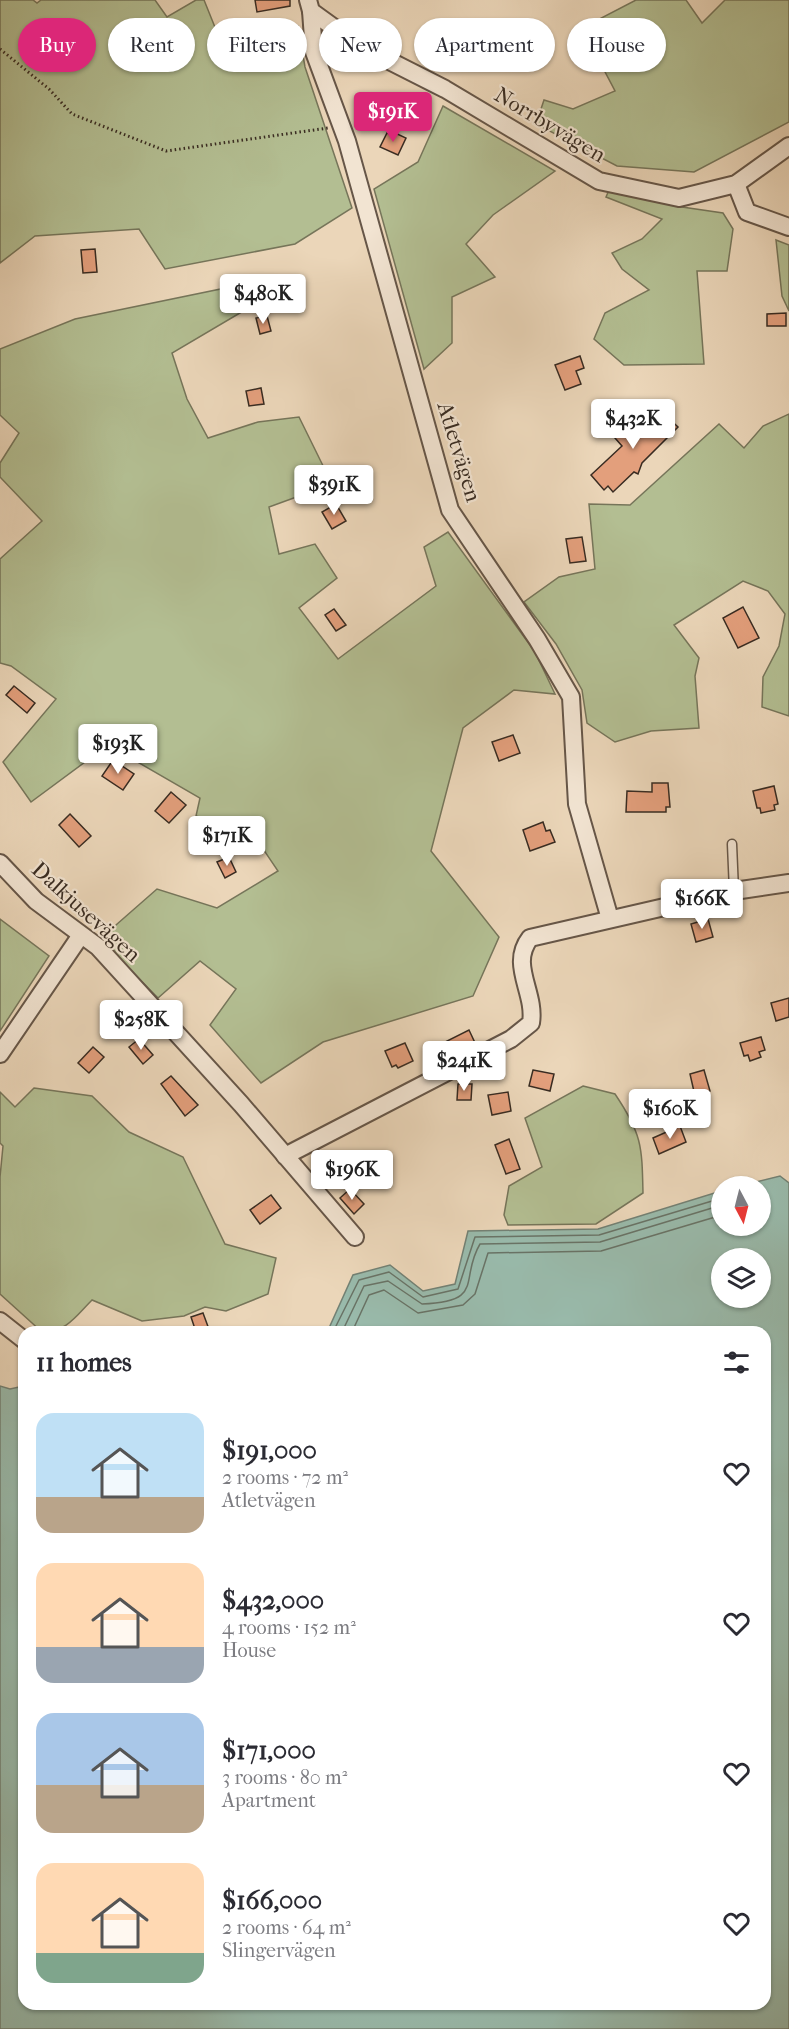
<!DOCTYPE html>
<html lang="en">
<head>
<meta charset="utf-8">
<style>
  :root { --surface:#fff; --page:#f2f2f3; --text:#2b2b33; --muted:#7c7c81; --accent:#db2777 }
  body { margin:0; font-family:"IM FELL French Canon",serif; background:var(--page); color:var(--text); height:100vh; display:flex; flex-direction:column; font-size:22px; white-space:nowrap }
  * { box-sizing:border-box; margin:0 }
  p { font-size:20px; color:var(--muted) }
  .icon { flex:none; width:33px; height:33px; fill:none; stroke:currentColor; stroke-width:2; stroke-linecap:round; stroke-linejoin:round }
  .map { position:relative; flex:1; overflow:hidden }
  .panel { position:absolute; left:18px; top:1326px; width:753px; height:684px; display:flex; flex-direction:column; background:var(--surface); border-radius:18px; box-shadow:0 2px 4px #0004 }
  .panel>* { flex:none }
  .banner { position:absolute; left:18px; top:18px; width:753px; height:54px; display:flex; gap:12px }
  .needle { width:39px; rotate:173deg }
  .tools { position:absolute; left:711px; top:1176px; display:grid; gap:12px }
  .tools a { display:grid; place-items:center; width:60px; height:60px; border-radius:50%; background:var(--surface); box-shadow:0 2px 4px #0004; font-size:30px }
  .price { position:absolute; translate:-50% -51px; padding:0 14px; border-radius:6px; background:#fff; color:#222; font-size:20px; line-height:39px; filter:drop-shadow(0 2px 3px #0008) }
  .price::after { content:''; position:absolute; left:50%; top:36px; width:18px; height:14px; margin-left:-9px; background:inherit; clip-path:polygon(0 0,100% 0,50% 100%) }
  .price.on { background:var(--accent); color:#fff }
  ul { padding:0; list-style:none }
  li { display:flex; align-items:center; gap:18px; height:150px; padding:0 18px }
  li span { display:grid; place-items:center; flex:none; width:168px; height:120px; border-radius:18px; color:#555 }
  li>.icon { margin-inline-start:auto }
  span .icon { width:72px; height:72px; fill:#fffc; stroke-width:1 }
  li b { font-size:26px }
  h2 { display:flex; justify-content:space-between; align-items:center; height:72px; padding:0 18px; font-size:26px }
  .chip { padding:0 21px; border-radius:27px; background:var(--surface); box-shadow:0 2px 4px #0004; font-size:21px; line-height:54px }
  .chip.on { background:var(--accent); color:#fff }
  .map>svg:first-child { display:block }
</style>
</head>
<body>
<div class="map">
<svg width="789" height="2029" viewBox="0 0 789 2029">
  <rect width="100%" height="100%" fill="#ebd6b9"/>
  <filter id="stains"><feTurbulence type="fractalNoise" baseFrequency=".00333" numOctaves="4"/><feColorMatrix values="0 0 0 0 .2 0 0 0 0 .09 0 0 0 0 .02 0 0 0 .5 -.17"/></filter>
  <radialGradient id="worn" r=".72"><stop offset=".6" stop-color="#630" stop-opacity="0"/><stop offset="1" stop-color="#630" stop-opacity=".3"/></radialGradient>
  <g fill="#b3be92" stroke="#76755a" stroke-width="1.5">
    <path d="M0,0h33l4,3 4,-3h114l12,17 29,-17h8l23,57 71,-31 7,41 47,141 -57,36 -130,25 -26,-40 -104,7 -35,27z"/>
    <path d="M636,0h50l16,23 23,-23h64v122l-95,50 -77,-6 -81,-42 8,-24 29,9 42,-18 -33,-63z"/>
    <path d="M443,106l112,65 -62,44 -27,29 29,33 -43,20v46l-28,26 -50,-180 44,-27z"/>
    <path d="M609,190l73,17 41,6 10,16 -6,42h-30l7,93 -80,1 -30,-26 11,-26 44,-23 -27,-21 -10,-16 30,-14 20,-20 -56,-22z"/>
    <path d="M776,240l13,5v66l-7,-15z"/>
    <path d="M245,284v26l-73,43 15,46 21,39 50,-16 41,-5 33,67 -63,23 10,47 36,-10 22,34 -38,30 39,51 98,-73 -12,-39 24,-15 87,120 20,42 -41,-4 -51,38 -32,123 68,86 -26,59 -150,46 -62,41 -51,-58 26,-36 -36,-28 -42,37 -58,-59 57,-50 60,19 61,-37 -25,-37 -57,-18 4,-18 -92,-53 -77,57 -28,-40 53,-63 -45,-33 -11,-3v-104l42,-38 -42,-44v-14l19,-30 -19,-18v-66l75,-30z"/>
    <path d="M789,414v302l-27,-9 1,-30 16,-31 6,-32 -17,-23 -25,-10 -69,44 25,33 -4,18 4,52 -48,3 -36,11 -28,-19 -5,-33 -26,-46 -32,-42 35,-25 36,-8 -6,-65 41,1 89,-81 25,24 19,-22z"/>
    <path d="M0,919l49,37 -49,75z"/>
    <path d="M583,1086l32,8c27,40 27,52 28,99l-47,31 -88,1 -4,-10 5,-29 33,-19 -17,-49z"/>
    <path d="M34,1088l58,8 37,36 54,25 42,87 51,14 -8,36 -42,17 -21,-4 -21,9 -42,5 -50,-21c-16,16 -25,32 -50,32l-42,-38v-117l3,-31 -3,-3v-51l15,15z"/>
  </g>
  <path fill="#99baab" stroke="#738174" stroke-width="1.5" fill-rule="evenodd" d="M780,1176l9,7v846h-789v-643l10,3 14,-3v618h741v-672h-451l15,-4 24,-53 37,-10 33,26 32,-7 13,-53 130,-2 123,-38 1,35h38v-40h-20zM722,1258h38v40h-38z"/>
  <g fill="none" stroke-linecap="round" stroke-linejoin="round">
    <g stroke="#697366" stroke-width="1.5">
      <path d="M333,1332l26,-52 30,-8 34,25 35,-8 17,-52 124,-2 123,-37"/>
      <path d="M342,1332l22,-46 24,-5 34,23c64,-2 37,-25 58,-60l120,-2 122,-37"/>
      <path d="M352,1332l17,-37 15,-5 34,23 45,-8 12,-11 13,-41 113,-2 121,-36"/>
    </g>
  </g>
  <g fill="#e39f7c" stroke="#392c22" stroke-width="1.5">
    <path d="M255,0h35v6l-33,6z"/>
    <path d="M393,132l13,6 -8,17 -18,-8 7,-14 5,2z"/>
    <path d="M95,249l2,23 -14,1 -2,-23z"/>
    <path d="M786,313v13h-19v-12z"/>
    <path d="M267,316l4,15 -11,3 -4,-16z"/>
    <path d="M580,356l4,12 -8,3 5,13 -16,6 -10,-25z"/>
    <path d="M261,388l3,16 -15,2 -3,-15z"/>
    <path d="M662,412l16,15 -36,36 -4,11 -4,-2 -21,20 -5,-6 -4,4 -13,-15 31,-29 -7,-8 21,-22 11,11z"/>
    <path d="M336,504l10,17 -14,8 -10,-17z"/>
    <path d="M582,537l4,24 -16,2 -4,-24z"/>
    <path d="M743,607l16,31 -21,10 -15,-30z"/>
    <path d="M334,609l12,16 -10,6 -11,-16z"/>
    <path d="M14,686l21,17 -8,10 -21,-18z"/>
    <path d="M513,735l7,18 -21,8 -7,-19z"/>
    <path d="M113,760l21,14 -11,16 -21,-14z"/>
    <path d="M652,783h16l2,24h-4v5h-40l1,-21 25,1z"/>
    <path d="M774,786l4,18 -4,1 1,5 -14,3 -1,-5h-3l-4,-17z"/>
    <path d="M171,792l15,13 -17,18 -14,-12z"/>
    <path d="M70,814l21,22 -12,11 -20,-22z"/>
    <path d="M543,822l3,9 4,-1 5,12 -25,9 -7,-21z"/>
    <path d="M229,857l7,15 -11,6 -8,-16z"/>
    <path d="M708,919l5,18 -17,5 -5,-18z"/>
    <path d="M789,998v19l-13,4 -5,-18z"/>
    <path d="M469,1030l7,15 -25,13 -8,-15z"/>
    <path d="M761,1037l4,13 -6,2 2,5 -11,4 -2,-6 -4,1 -4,-13z"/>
    <path d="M139,1039l14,16 -10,9 -14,-17z"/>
    <path d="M405,1043l8,18 -15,7 -2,-3 -4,2 -7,-16z"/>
    <path d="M93,1047l11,10 -15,16 -11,-10z"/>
    <path d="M533,1070l21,4 -4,17 -21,-5z"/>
    <path d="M704,1070l6,21 -15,5 -5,-22z"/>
    <path d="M171,1076l27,29 -13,11 -24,-32z"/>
    <path d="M458,1084h14l-1,16h-14z"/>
    <path d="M508,1092l3,19 -19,4 -4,-20z"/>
    <path d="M680,1126l6,16 -27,12 -6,-16z"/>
    <path d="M509,1139l11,30 -14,5 -11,-29z"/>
    <path d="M350,1189l14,15 -10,10 -14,-16z"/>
    <path d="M271,1195l10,13 -21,16 -10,-14z"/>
    <path d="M203,1313l7,19h-14l-5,-15z"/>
  </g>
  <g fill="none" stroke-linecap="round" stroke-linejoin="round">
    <defs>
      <path id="service" d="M732,844l2,47"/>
      <g id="minor">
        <path d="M308,0l3,11 47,34 87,44 154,92 80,17 57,-14 53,-38"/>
        <path d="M311,11l3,41 33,89 103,369 87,129 34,58 6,107 33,115"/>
        <path d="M736,184l11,28 42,15"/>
        <path d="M0,863l36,38 62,46 143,157 114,133"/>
        <path d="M0,1054l81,-119"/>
        <path d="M285,1156l226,-117 20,-16c5,-31 -22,-58 -1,-85l204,-47 55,-8"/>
        <path d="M0,1321l24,19"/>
      </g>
    </defs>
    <use href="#service" stroke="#665648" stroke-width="11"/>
    <use href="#minor" stroke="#665648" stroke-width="20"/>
    <path stroke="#392c22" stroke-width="3" stroke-dasharray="1.5 3" stroke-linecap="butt" d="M0,49l49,40 23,25 94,37 162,-23"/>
    <use href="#service" stroke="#f2e4d2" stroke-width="8"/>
    <use href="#minor" stroke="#f2e4d2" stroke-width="16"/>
  </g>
  <g text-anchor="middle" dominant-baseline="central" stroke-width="4.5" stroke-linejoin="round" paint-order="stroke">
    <g font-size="22" fill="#392c22" stroke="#f2e4d2">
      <text transform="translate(550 125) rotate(31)">Norrbyvägen</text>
      <text transform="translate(459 452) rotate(73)">Atletvägen</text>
      <text transform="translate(86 912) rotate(42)">Dalkjusevägen</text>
    </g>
  </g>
  <rect width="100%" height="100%" filter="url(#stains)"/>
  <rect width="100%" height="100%" fill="url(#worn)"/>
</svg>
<div class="tools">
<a><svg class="needle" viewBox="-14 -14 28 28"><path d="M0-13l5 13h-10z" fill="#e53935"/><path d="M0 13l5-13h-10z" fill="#7c7c81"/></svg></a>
<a><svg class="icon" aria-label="layers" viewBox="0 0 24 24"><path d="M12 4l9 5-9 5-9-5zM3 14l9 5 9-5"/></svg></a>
</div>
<b class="price on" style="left:393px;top:143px">$191K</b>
<b class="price" style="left:263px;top:325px">$480K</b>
<b class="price" style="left:633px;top:450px">$432K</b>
<b class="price" style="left:334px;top:516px">$391K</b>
<b class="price" style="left:118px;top:775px">$193K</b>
<b class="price" style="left:227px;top:867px">$171K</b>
<b class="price" style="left:702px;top:930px">$166K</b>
<b class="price" style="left:141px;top:1051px">$258K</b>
<b class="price" style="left:464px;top:1092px">$241K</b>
<b class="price" style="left:670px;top:1140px">$160K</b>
<b class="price" style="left:352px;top:1201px">$196K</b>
<div class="banner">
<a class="chip on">Buy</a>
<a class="chip">Rent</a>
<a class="chip">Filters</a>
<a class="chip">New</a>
<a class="chip">Apartment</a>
<a class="chip">House</a>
</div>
<section class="panel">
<h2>11 homes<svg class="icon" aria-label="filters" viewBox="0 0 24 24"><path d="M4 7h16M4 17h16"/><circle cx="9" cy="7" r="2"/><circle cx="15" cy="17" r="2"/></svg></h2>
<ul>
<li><span style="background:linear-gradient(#bfe0f5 70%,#b9a48a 0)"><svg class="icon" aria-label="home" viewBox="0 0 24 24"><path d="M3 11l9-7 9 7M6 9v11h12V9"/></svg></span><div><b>$191,000</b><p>2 rooms · 72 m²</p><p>Atletvägen</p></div><svg class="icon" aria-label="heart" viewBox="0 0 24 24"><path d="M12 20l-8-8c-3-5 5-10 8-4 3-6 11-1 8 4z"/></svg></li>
<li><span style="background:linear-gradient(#ffd9b3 70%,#9aa5b1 0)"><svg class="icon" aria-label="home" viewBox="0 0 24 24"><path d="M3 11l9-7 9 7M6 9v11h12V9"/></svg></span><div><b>$432,000</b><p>4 rooms · 152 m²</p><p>House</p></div><svg class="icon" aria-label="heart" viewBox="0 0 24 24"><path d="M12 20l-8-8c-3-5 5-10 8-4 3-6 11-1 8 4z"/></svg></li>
<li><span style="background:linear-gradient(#a9c7e8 60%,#b9a48a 0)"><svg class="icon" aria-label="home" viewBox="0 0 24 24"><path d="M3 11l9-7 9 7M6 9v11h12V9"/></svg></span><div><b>$171,000</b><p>3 rooms · 80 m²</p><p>Apartment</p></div><svg class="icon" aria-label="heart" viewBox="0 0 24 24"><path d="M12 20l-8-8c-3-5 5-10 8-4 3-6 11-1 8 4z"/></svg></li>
<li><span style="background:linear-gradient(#ffd9b3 75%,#7fa58c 0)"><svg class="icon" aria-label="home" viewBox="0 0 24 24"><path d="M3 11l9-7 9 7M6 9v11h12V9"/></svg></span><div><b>$166,000</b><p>2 rooms · 64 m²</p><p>Slingervägen</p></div><svg class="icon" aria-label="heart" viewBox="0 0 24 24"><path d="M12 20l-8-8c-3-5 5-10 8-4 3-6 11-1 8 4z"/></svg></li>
</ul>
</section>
</div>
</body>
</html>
